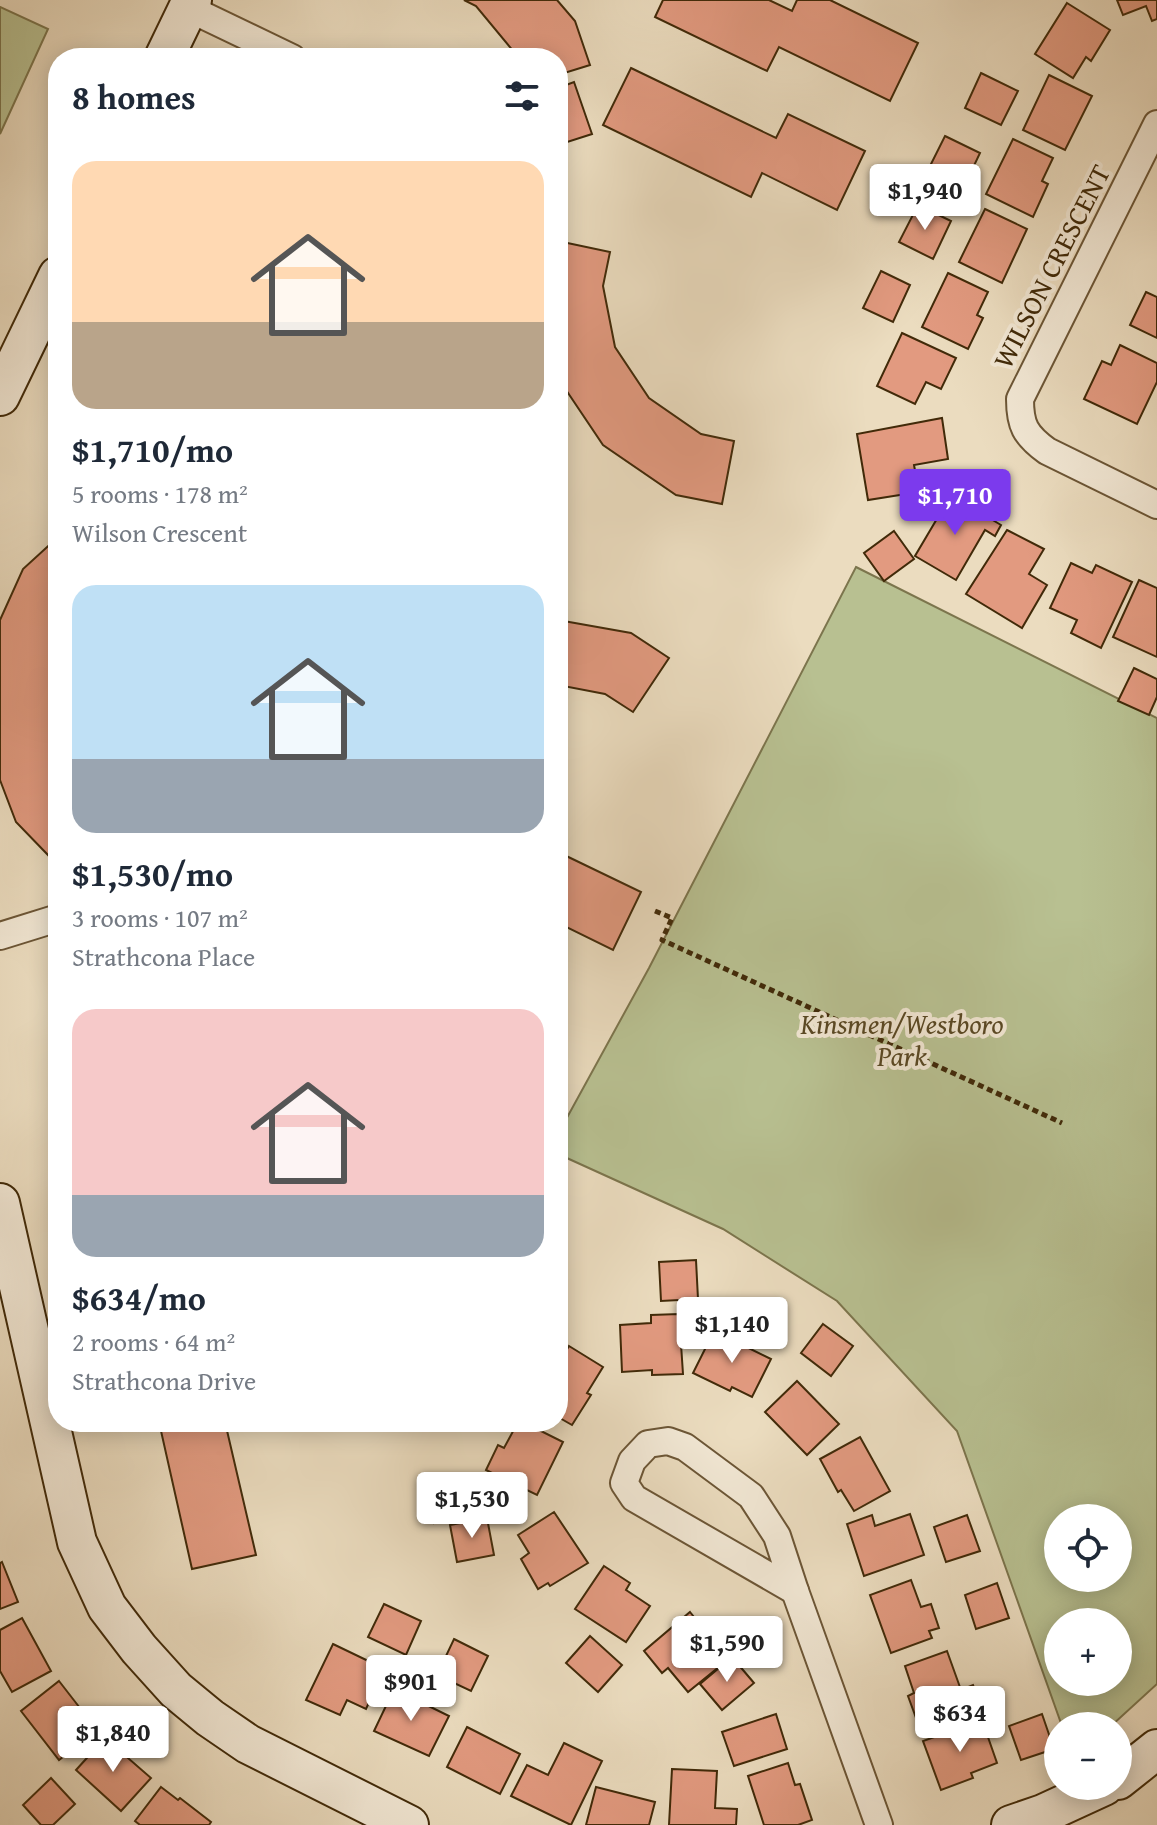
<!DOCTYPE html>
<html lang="en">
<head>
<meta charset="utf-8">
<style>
  :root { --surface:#fff; --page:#f2f2f3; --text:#1f2937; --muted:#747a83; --accent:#7c3aed }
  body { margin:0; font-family:"Gentium Book Plus",serif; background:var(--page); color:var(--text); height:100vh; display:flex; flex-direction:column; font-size:30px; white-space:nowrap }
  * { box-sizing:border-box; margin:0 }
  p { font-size:26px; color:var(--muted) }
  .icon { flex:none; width:44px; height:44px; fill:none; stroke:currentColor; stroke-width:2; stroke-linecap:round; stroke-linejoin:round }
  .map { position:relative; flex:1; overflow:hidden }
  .side { position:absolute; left:48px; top:48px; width:520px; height:1384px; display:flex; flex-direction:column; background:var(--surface); border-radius:32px; box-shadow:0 4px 20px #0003 }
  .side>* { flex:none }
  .buttons { position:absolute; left:1044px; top:1504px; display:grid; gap:16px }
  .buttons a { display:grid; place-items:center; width:88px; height:88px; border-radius:50%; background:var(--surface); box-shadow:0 4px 20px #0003; font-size:40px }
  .price { position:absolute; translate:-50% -68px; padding:0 18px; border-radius:8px; background:#fff; color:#222; font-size:26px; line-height:52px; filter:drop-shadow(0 2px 4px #0008) }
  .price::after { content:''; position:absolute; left:50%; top:48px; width:24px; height:18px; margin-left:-12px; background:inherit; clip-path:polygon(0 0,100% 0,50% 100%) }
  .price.current { background:var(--accent); color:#fff }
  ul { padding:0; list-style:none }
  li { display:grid; align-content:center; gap:16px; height:424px; padding:0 24px }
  li span { display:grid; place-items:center; height:248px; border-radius:24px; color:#555 }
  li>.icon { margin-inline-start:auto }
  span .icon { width:144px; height:144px; fill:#fffc; stroke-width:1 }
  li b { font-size:34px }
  h2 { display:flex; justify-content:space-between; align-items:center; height:96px; padding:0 24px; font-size:34px }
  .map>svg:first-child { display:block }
</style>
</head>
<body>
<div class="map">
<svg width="1157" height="1825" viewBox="0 0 1157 1825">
  <rect width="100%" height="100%" fill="#ebdcbf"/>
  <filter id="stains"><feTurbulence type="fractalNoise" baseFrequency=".0025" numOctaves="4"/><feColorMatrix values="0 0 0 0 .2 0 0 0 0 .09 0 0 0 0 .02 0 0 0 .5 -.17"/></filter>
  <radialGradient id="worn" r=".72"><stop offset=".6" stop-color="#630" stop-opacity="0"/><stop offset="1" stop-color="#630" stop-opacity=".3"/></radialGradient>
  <g fill="#b8c091" stroke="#7c754d" stroke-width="2" fill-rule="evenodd">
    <path d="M0,7l48,22 -48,105z"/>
    <path d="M856,567l301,151v966l-46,42h-49l-105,-295 -120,-130 -114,-72 -165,-75v-20l91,-166zM1058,1518h60v60h-60zM1058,1622h60v60h-60z"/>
  </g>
  <g fill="#e29a80" stroke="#412a09" stroke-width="2">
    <path d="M464,0h93l18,21 15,44 -32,10v-17h-39l-43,-52z"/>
    <path d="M663,0h106l23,11 5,-11h33l88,43 -28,58 -111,-54 -12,24 -112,-54z"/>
    <path d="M1117,0h40v19l-5,2 -6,-15 -23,9z"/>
    <path d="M1067,3l43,27 -19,31 -5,-4 -13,21 -38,-24z"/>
    <path d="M631,68l145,70 12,-24 77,37 -28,59 -75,-37 -11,24 -148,-72z"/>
    <path d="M981,73l37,18 -17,34 -36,-17z"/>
    <path d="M1049,75l43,21 -27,54 -42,-20z"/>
    <path d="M574,82l18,52 -34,11v-57z"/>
    <path d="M945,136l35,17 -18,38 -36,-17z"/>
    <path d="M1013,139l40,19 -11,23 6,3 -15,33 -47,-23z"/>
    <path d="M918,205l33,16 -18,38 -34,-17z"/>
    <path d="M985,209l42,20 -25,54 -43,-21z"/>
    <path d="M558,241l52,11 -7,34 12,61 34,51 52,36 33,7 -12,63 -46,-9 -73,-50 -45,-67z"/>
    <path d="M881,271l29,14 -17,37 -30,-14z"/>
    <path d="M948,273l40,19 -11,23 6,3 -15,31 -46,-22z"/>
    <path d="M1146,292l11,5v41l-27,-13z"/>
    <path d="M902,333l54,25 -15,31 -15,-7 -11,22 -38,-18z"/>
    <path d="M1120,345l37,18v19l-20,42 -53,-25 18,-38 9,4z"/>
    <path d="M942,418l6,41 -34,6 5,27 -51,8 -11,-66z"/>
    <path d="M951,495l50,30 -6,11 -10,-6 -29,50 -41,-24z"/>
    <path d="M1007,530l37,19 -15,25 18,11 -25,43 -56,-34z"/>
    <path d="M894,531l20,28 -30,22 -20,-28z"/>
    <path d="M57,538l1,111 -7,17 -2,61 9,24v95l-10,9 -32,-33 -16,-42v-160l23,-51z"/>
    <path d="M1071,563l21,10 4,-8 36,17 -31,66 -30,-15 6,-13 -27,-12z"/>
    <path d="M1139,580l18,8v69l-44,-20z"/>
    <path d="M558,620l73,13 38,25 -36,54 -28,-18 -47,-9z"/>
    <path d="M1134,668l23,11v18l-8,18 -31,-14z"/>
    <path d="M558,852l83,40 -28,58 -55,-27z"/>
    <path d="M696,1260l2,39 -37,2 -2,-39z"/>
    <path d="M679,1314l4,60 -31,1v-5l-30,2 -2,-47 31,-2v-8z"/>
    <path d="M823,1324l30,22 -22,30 -30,-23z"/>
    <path d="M714,1331l57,28 -19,38 -20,-10 -2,4 -37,-18z"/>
    <path d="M569,1346l34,21 -16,26 4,2 -19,30 -14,-8v-59l3,1z"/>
    <path d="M797,1381l42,43 -32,31 -42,-43z"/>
    <path d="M159,1422h66l31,133 -64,14z"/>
    <path d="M518,1422h5l40,20 -26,53 -51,-25 12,-25 6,3z"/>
    <path d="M860,1437l30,54 -36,20 -13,-21 -3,2 -18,-33z"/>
    <path d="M472,1477l7,37 -45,9 -7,-38z"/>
    <path d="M554,1512l34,51 -38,23 -2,-3 -10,6 -17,-30 8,-6 -11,-18z"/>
    <path d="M910,1514l14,41 -60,21 -17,-52 25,-9 3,11z"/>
    <path d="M967,1515l13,36 -34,11 -12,-35z"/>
    <path d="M487,1518l7,37 -37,7 -7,-37z"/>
    <path d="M2,1562l16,40 -18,7v-46z"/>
    <path d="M604,1566l26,17 -4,7 24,16 -24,36 -51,-33z"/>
    <path d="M911,1580l10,27 10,-3 8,24 -10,3 3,7 -41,15 -21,-58z"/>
    <path d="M997,1583l12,35 -33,11 -11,-34z"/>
    <path d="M384,1604l37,17 -15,34 -38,-18z"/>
    <path d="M690,1612l20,25 -3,3 18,22 -37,30 -20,-24 -6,5 -18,-22z"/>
    <path d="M22,1618l29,53 -39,21 -12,-21v-41z"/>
    <path d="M590,1636l32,29 -24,27 -32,-29z"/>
    <path d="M454,1639l34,17 -17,35 -34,-16z"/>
    <path d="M333,1644l52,25 -19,40 -19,-9 -7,15 -34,-15z"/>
    <path d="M947,1651l14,39 12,-5 7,18 -61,23 -11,-30 6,-3 -9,-27z"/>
    <path d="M732,1657l22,26 -32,27 -22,-26z"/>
    <path d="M59,1681l38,49 -38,30 -38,-49z"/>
    <path d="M394,1689l55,27 -20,40 -55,-25z"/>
    <path d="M776,1714l11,35 -53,17 -12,-34z"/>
    <path d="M1042,1714l12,35 -33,11 -12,-34z"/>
    <path d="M982,1720l15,43 -26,10 2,5 -32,12 -18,-49z"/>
    <path d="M467,1727l53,27 -20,40 -53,-27z"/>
    <path d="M105,1738l46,40 -30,33 -45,-41z"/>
    <path d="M564,1743l38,18 -31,64 -60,-29 16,-31 21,10z"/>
    <path d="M788,1763l7,22 5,-1 12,36 -14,5h-34l-16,-49z"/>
    <path d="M672,1769l45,2 -2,37 22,1 -1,16h-67z"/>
    <path d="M51,1778l24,26 -22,21h-12l-18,-20z"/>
    <path d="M161,1787l17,13 2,-2 31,24 -2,3h-69l-5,-4z"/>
    <path d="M596,1787l59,15 -6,23h-63z"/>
  </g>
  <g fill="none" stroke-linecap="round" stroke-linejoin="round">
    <defs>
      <g id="street">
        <path d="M188,8l104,50"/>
        <path d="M1157,124l-137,275c0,26 5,36 27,52l110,54"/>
        <path d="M0,936l58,-18"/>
        <path d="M668,1441l17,6 66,49 26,40 18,55 -161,-93 -10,-15 8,-22 16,-17z"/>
        <path d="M795,1591l84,234"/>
      </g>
      <g id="secondary">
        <path d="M164,58l28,-58"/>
        <path d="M0,396l58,-120"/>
        <path d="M0,1203l77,339 30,65 32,42 37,41 34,28 38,26 161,81"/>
        <path d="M1118,1780l39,-31"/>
        <path d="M1011,1825l32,-11 61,-28"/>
      </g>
    </defs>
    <use href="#street" stroke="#6c5636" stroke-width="30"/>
    <use href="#secondary" stroke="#412a09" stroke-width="42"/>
    <path stroke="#412a09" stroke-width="5" stroke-dasharray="6 4" stroke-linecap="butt" d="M655,911l17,7 -10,22 400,183"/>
    <use href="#street" stroke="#f2e8d5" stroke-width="26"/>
    <use href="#secondary" stroke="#f2e8d5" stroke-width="38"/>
  </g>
  <g text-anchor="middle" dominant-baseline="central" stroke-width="8" stroke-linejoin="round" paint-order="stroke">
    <g font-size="28" fill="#412a09" stroke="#f2e8d5">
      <text transform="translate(1051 266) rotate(-63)">WILSON CRESCENT</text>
    </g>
    <g font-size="28" font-style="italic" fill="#594824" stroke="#f2e8d5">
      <text x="902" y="1023">Kinsmen/Westboro<tspan x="902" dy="32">Park</tspan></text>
    </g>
  </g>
  <rect width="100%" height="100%" filter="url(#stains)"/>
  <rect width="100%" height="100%" fill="url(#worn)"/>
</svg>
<div class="buttons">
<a><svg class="icon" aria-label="locate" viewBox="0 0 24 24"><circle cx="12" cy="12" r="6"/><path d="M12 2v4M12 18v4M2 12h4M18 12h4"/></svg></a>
<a>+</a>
<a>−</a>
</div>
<b class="price" style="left:925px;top:232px">$1,940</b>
<b class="price current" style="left:955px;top:537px">$1,710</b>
<b class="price" style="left:732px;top:1365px">$1,140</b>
<b class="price" style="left:472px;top:1540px">$1,530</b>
<b class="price" style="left:727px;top:1684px">$1,590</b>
<b class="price" style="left:411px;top:1723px">$901</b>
<b class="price" style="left:960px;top:1754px">$634</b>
<b class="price" style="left:113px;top:1774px">$1,840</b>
<section class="side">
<h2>8 homes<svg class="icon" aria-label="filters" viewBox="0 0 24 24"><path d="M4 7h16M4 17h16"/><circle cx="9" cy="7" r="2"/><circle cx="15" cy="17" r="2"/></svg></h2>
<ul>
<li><span style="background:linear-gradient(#ffd9b3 65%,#b9a48a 0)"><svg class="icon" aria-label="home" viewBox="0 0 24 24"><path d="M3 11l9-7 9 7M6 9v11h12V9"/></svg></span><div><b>$1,710/mo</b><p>5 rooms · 178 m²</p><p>Wilson Crescent</p></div></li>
<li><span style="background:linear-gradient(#bfe0f5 70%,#9aa5b1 0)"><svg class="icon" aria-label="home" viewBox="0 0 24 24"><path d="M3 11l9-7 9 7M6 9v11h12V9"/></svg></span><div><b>$1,530/mo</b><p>3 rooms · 107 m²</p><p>Strathcona Place</p></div></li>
<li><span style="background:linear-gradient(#f6c9c9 75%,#9aa5b1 0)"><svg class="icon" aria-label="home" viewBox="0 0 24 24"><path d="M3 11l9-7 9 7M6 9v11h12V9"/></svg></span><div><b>$634/mo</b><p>2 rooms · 64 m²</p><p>Strathcona Drive</p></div></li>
</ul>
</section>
</div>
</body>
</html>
